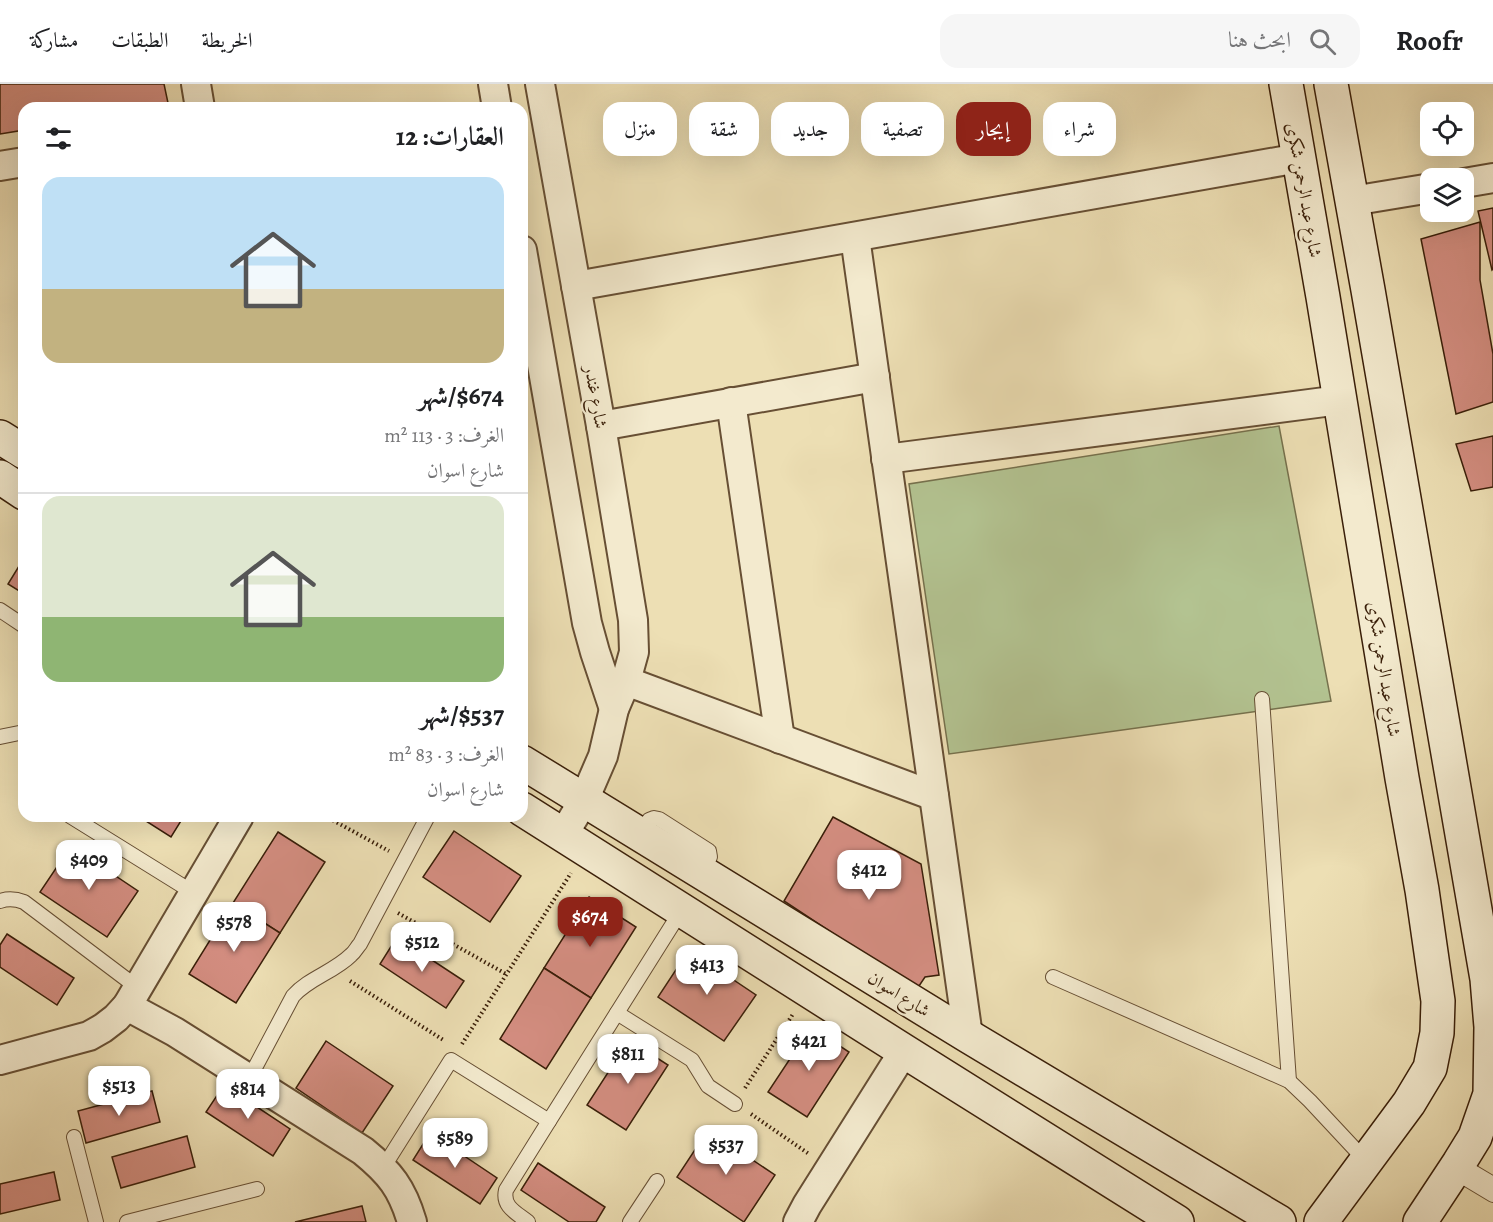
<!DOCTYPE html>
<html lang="ar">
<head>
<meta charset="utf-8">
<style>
  :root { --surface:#fff; --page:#f6f6f6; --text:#202124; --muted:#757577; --line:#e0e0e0; --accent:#8f2418 }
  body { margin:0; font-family:Alegreya,Amiri,serif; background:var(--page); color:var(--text); direction:rtl; height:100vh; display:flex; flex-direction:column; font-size:22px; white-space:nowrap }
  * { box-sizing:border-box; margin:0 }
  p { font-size:20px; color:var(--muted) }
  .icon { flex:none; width:33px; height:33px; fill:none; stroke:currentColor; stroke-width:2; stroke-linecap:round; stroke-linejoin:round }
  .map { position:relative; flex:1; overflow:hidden; direction:ltr }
  .drawer { position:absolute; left:18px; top:18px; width:510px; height:720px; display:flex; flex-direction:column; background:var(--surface); border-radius:18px; box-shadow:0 6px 24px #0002; direction:rtl }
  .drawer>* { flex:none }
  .banner { position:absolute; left:546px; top:18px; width:570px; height:54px; direction:rtl; display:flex; gap:12px }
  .buttons { position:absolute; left:1420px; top:18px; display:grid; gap:12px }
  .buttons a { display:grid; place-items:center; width:54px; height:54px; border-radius:12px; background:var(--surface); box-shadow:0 6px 24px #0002; font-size:30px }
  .price { position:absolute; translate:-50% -51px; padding:0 14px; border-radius:12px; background:#fff; color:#222; font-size:20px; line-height:39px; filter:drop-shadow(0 2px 3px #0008) }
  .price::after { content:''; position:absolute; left:50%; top:36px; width:18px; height:14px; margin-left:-9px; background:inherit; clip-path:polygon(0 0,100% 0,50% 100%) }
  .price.on { background:var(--accent); color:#fff }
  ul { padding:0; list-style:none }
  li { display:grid; align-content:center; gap:12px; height:318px; padding:0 24px }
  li+li { border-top:2px solid var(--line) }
  li span { display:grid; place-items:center; height:186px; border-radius:18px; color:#555 }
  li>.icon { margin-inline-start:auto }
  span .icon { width:108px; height:108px; fill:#fffc; stroke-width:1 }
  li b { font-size:26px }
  h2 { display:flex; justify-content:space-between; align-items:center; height:72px; padding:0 24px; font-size:26px }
  .tag { padding:0 21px; border-radius:18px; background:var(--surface); box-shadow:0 6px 24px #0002; font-size:21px; line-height:54px }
  .tag.on { background:var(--accent); color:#fff }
  header { display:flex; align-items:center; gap:36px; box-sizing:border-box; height:84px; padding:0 30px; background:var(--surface); border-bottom:2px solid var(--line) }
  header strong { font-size:28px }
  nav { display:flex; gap:33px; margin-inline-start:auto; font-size:21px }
  .search { width:420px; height:54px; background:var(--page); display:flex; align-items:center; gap:15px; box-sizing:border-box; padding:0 21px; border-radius:18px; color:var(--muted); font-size:22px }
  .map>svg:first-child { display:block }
</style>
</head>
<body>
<header>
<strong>Roofr</strong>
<div class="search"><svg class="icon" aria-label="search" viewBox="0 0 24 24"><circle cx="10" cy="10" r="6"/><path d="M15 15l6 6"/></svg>ابحث هنا</div>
<nav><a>الخريطة</a><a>الطبقات</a><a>مشاركة</a></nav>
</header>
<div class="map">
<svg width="1493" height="1138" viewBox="0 0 1493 1138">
  <rect width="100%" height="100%" fill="#eddfb4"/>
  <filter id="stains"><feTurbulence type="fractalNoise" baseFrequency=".00333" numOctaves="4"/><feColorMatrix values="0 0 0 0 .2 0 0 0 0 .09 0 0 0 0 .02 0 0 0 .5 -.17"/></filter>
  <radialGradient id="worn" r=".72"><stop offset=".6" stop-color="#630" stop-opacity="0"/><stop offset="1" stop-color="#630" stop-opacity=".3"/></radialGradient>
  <path fill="#b3c391" stroke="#76714d" stroke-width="1.5" d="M1279,342l52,275 -382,53 -40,-270z"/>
  <g fill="#d38d80" stroke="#3a1f09" stroke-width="1.5">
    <path d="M0,0h164l4,19 -26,5h-118v22l-24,4z"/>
    <path d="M1493,124v61l-1,1 -14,-59z"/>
    <path d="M1480,138v58l13,74v48l-37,12 -35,-175z"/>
    <path d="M1493,352v51l-22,4 -15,-47z"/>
    <path d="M24,474v36l-16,-10z"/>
    <path d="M138,732h46l-13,21z"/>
    <path d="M833,733l88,47 18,111 -14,2 -8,12 -133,-88z"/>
    <path d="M454,747l67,45 -31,46 -67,-45z"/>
    <path d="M278,748l47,30 -45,71 -47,-30z"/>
    <path d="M71,762l67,45 -31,46 -67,-45z"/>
    <path d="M589,813l47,30 -45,71 -47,-30z"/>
    <path d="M233,819l47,30 -44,70 -47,-29z"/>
    <path d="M7,850l67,44 -17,27 -57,-38v-22z"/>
    <path d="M397,853l67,44 -18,27 -66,-44z"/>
    <path d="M689,866l67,45 -32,46 -66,-44z"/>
    <path d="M544,884l47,30 -45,71 -46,-30z"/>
    <path d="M811,943l38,25 -42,65 -39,-25z"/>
    <path d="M629,956l39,25 -42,65 -39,-25z"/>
    <path d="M326,957l67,45 -31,47 -66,-45z"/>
    <path d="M224,1001l66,44 -17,27 -67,-44z"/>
    <path d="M152,1007l8,31 -74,21 -8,-32z"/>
    <path d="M708,1046l67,45 -31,47 -67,-45z"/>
    <path d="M430,1049l67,45 -17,26 -67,-44z"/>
    <path d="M187,1052l8,31 -74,21 -9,-31z"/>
    <path d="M538,1079l67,44 -9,15h-27l-48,-32z"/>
    <path d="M54,1088l6,28 -60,14v-30z"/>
    <path d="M362,1122l4,16h-71z"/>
  </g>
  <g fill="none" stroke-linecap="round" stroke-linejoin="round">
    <defs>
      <g id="lane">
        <path d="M0,526l24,16"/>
        <path d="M1262,615l27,382"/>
        <path d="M0,653l24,-5"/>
        <path d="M70,732l124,77"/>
        <path d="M640,750l9,-14 5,-2 5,1 50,32 1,6 -8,15"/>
        <path d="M0,817c9,-3 16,-2 24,1l114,86"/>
        <path d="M1053,893l236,104 21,20 56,60"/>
        <path d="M617,929l75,47 16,26 27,18"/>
        <path d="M249,995l44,-83c16,-18 41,-24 58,-41 4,-3 6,-8 9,-11l68,-128"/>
        <path d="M74,1053l22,85"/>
        <path d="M1461,1081l32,19"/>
        <path d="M383,1084l68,-108 98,61"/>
        <path d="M1453,1087l40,24"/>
        <path d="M127,1138l130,-33"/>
        <path d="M528,1138c-11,-9 -26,-15 -22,-32l43,-69 132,-210"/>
        <path d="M630,1138l27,-41"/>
      </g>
      <g id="street">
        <path d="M196,0l4,24"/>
        <path d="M493,0l4,24"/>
        <path d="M540,0l61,342 32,194 1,32 -8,29 -12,28 -11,47 -19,44 -21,35"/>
        <path d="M0,82l24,-4"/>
        <path d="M1464,99l29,-5"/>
        <path d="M1352,117l79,-13"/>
        <path d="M855,153l113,799"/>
        <path d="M522,166l65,373 8,29 19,57"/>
        <path d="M576,202l723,-128"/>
        <path d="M731,318l49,337"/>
        <path d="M601,342l274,-49"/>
        <path d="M886,375l454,-59"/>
        <path d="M626,597l308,115"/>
        <path d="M127,922l48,26 188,119c27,22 39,37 49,71"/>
        <path d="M0,976l89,-24 14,-8 13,-10 11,-12 112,-190"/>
        <path d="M798,1138l9,-17 97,-154"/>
      </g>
      <g id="secondary">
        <path d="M1286,0l37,213 79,481 20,112 16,111 -1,32 -7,35 -21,35 -88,119"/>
        <path d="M1331,0l37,206 119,689 4,48 -1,67 -15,43 -16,26 -39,59"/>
        <path d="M0,353l24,15"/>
        <path d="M0,393l24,16"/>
        <path d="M522,678l446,274 311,186"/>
        <path d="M522,725l382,242 273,171"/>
      </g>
    </defs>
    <use href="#lane" stroke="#674f34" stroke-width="16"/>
    <use href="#street" stroke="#674f34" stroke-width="32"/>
    <use href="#secondary" stroke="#3a1f09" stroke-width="36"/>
    <g stroke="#3a1f09" stroke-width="4" stroke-dasharray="1.5 3" stroke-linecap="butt">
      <path d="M325,732l64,35"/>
      <path d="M398,829l108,61"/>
      <path d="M350,897l95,60"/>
      <path d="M462,960l109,-171"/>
      <path d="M745,1004l48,-74"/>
      <path d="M751,1030l58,40"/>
    </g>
    <use href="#lane" stroke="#f3eace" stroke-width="14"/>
    <use href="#street" stroke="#f3eace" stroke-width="28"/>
    <use href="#secondary" stroke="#f3eace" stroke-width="33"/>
  </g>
  <g text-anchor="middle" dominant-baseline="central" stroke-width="4.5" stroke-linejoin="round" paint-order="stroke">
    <g font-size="18" fill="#3a1f09" stroke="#f3eace">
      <text transform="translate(1304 106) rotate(80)">شارع عبد الرحمن شكرى</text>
      <text transform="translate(596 313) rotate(80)">شارع غندر</text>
      <text transform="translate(1384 585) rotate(81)">شارع عبد الرحمن شكرى</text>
      <text transform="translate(899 910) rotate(32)">شارع اسوان</text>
    </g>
  </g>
  <rect width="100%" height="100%" filter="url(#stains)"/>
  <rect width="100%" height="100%" fill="url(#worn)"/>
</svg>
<div class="buttons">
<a><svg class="icon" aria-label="locate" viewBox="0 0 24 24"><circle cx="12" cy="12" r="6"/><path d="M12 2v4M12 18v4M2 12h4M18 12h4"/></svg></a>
<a><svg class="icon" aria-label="layers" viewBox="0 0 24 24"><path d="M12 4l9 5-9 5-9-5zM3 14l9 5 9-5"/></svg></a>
</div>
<b class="price" style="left:89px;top:807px">$409</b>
<b class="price" style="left:869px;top:817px">$412</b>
<b class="price on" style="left:590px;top:864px">$674</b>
<b class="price" style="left:234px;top:869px">$578</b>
<b class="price" style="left:422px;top:889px">$512</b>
<b class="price" style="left:707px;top:912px">$413</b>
<b class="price" style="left:809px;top:988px">$421</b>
<b class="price" style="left:628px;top:1001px">$811</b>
<b class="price" style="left:119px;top:1033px">$513</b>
<b class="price" style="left:248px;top:1036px">$814</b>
<b class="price" style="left:455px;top:1085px">$589</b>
<b class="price" style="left:726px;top:1092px">$537</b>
<div class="banner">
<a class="tag">شراء</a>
<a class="tag on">إيجار</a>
<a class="tag">تصفية</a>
<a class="tag">جديد</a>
<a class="tag">شقة</a>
<a class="tag">منزل</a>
</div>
<section class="drawer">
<h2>العقارات: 12<svg class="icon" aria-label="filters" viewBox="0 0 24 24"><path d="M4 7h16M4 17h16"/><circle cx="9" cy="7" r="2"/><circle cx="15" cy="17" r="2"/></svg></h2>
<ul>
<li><span style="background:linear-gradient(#bfe0f5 60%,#c2b280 0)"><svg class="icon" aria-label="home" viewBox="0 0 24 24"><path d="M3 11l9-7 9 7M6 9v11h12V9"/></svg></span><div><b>$674/شهر</b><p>الغرف: 3 · 113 m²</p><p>شارع اسوان</p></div></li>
<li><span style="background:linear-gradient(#dfe7d0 65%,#8fb573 0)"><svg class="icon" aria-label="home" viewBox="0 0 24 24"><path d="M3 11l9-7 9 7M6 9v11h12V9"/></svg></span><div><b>$537/شهر</b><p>الغرف: 3 · 83 m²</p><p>شارع اسوان</p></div></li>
</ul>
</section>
</div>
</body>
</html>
